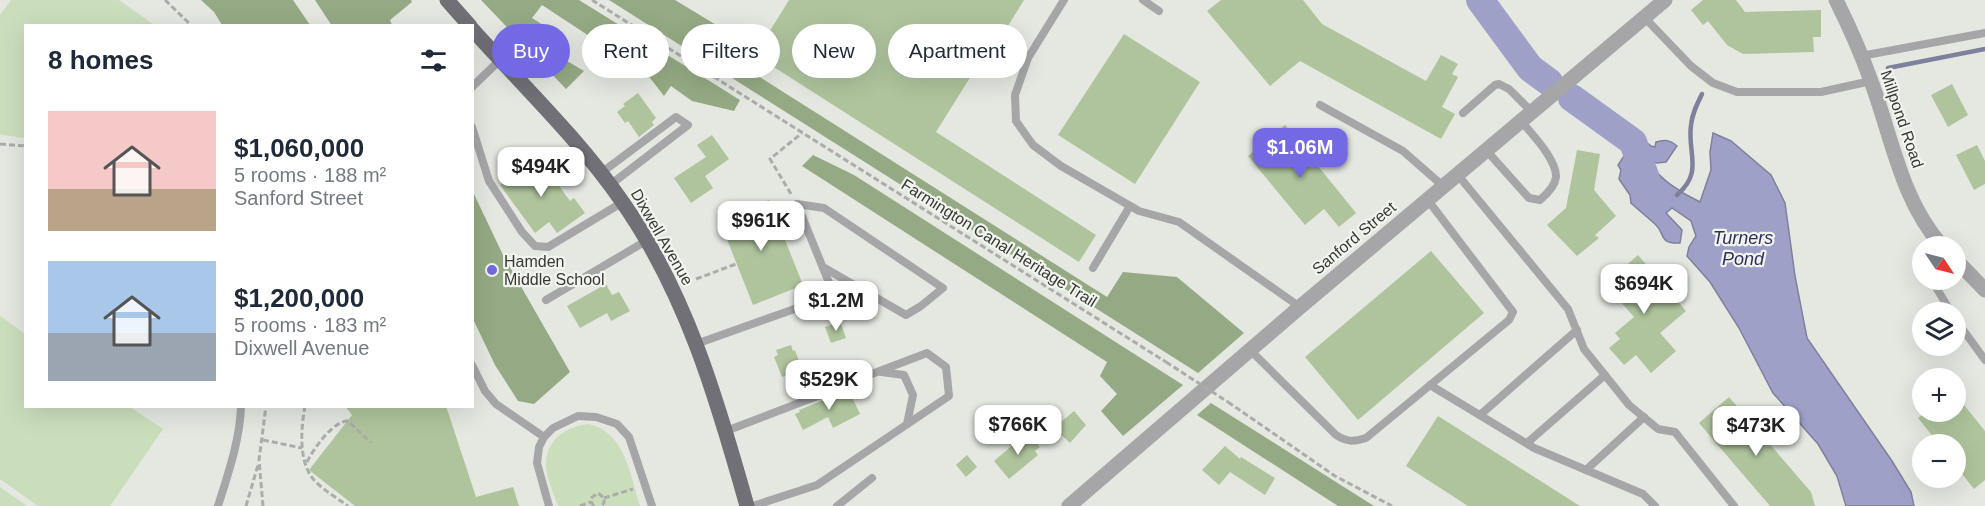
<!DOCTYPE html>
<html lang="en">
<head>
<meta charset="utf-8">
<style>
  :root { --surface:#fff; --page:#f2f2f3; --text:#1f2937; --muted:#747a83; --accent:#7369e4 }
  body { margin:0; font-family:Helvetica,sans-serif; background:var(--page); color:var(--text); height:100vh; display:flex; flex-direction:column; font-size:22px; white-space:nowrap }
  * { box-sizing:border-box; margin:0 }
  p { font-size:20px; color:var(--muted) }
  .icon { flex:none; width:33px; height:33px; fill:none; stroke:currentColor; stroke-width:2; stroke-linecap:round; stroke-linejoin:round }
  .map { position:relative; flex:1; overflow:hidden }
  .sheet { position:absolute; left:24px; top:24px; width:450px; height:384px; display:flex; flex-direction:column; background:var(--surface); border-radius:0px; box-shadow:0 6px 24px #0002 }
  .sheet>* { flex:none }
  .guide { position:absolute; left:492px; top:24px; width:570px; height:54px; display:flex; gap:12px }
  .needle { width:39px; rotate:125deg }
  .fabs { position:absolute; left:1912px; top:236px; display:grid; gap:12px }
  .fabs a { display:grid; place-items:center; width:54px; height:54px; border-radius:50%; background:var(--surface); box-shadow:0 6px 24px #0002; font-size:30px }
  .price { position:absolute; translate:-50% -51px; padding:0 14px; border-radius:12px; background:#fff; color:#222; font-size:20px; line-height:39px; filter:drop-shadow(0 2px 3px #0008) }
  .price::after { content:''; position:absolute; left:50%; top:36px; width:18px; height:14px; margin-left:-9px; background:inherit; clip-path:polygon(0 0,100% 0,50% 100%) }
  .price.active { background:var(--accent); color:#fff }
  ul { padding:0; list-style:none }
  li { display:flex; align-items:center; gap:18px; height:150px; padding:0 24px }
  li span { display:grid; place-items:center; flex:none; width:168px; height:120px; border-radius:0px; color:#555 }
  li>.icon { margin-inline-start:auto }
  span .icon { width:72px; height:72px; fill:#fffc; stroke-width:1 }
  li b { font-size:26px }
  h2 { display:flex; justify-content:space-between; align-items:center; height:72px; padding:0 24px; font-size:26px }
  .chip { padding:0 21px; border-radius:27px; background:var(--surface); box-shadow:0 6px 24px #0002; font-size:21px; line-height:54px }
  .chip.active { background:var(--accent); color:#fff }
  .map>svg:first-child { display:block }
</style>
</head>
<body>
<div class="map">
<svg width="1985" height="506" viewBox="0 0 1985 506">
  <rect width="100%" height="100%" fill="#e4e8e1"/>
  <g fill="#cbdebc">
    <path d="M11,0h108l35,25 -128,1 -1,112 -23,-3 -2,-1v-119z"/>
    <path d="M0,316l25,18 1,72 104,1 33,22 -53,77h-72l-38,-27z"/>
    <path d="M588,424c37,7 42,51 52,82h-82c-5,-14 -13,-31 -12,-45 2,-23 22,-35 42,-37z"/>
    <path d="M0,487l27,19h-27z"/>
  </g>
  <g fill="#95aa84">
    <path d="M201,0h92l17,25h-88l-8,-13z"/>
    <path d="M315,0h96l1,2 -22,18 2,5 -60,1z"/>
    <path d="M481,0h98l161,100 -6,11 -42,-10 -21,-15 -7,10 -17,-22 -105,-69 -10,13 28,18 -10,15 34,20 -18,18z"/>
    <path d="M609,0h66l61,37 -11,18 382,242 16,-25 54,5 67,56 -46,40z"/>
    <path d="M813,155l41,20 329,210 -60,51 -22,-25 16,-17 -17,-18 7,-14 -305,-196z"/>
    <path d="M473,192l30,63 67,117 -36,32 -16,-3 -23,-36 -22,-46z"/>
    <path d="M1211,403l163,103h-36l-141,-91z"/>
  </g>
  <path fill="#9ea0c8" stroke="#7f819c" stroke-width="1.5" d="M1713,133l18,8 40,34 14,28 10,73 12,62 85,123 19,31 3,14h-68l-9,-30 -19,-32 -45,-51 -34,-65 -29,-46 -23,-26 2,-9 7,-11 -5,-15 -19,-13 -6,5 16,17 -2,13c-22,1 -14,-9 -25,-19 -8,-7 -16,-14 -24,-21l-1,-8 -11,-16 2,-9 -3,-5 20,-30 13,11 4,1 1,-5c9,-3 14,-2 21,4l-11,16 -9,1 -6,-2c3,16 34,34 49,41l11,-32 -1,-18z"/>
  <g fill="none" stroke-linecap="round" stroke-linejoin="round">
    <g stroke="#7f819c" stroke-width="4.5">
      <path d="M1888,68l97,-19"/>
      <path d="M1677,195c27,-23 10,-42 14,-70 1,-11 6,-21 11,-31"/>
    </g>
    <g stroke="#9ea0c8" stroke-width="28">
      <path d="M1480,0l50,68 19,14"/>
      <path d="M1572,98l61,44 13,37"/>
    </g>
  </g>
  <g fill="#afc49d">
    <path d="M789,0h235l-34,55 -4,-3 -50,80 160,103 -17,27 -324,-207z"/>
    <path d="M1221,0h82l19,24 104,57 15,-26 17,9 -6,10 6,3 -16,30 13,7 -14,25 -141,-78 -30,25 -63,-75z"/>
    <path d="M1703,0h33l9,12 76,-2v27h-8l1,15 -71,2 -16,-9 -19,-24 -5,4 -12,-15z"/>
    <path d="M1124,34l76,48 -65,102 -77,-49z"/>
    <path d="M1952,84l16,31 -20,12 -17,-32z"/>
    <path d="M638,93l18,25 -4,4 2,3 -15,12 -11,-16 -3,2 -8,-11 8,-6 -2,-2z"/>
    <path d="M1285,125l71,88 -17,14 -15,-18 -19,16 -57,-69z"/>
    <path d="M712,135l17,24 -24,17 8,12 -22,15 -17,-25 32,-21 -9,-12z"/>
    <path d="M1977,145l8,16v23l-11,6 -18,-35z"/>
    <path d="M1577,150l23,4 -6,36 22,26 -21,19 4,3 -22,18 -30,-31 19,-17z"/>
    <path d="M538,157l32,44 4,-3 11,15 -28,20 -8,-11 -14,11 -35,-48z"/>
    <path d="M769,200l34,85 -50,20 -34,-86z"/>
    <path d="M1431,251l53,62 -126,107 -53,-63z"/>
    <path d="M1638,255l48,56 -26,22 16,18 -25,22 -15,-18 -12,10 -15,-17 11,-9 -5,-6 19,-16 -29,-33z"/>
    <path d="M606,284l6,11 7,-3 11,19 -19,10 -4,-8 -27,15 -13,-22z"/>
    <path d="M840,322l6,16 -15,5 -6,-16z"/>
    <path d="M791,345l2,6 2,-1 7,20 -20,7 -8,-20 4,-2 -2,-5z"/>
    <path d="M839,390l7,1 4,8 2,-2 8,17 -27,14 -5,-11 -25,13 -8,-16 5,-2 -1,-2 36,-14z"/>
    <path d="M1956,395l29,36v49l-11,9 -18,-23v-22h-17l-21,-26 9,-7h29z"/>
    <path d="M1729,397l82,95 4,14h-45l-71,-83z"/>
    <path d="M345,406h101l30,91 37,-10 6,19h-164l-46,-36 43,-55z"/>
    <path d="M1074,411l12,14 -16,18 -16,-15z"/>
    <path d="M1438,416l142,90h-112l-62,-40z"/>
    <path d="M1028,432l12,15 -5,4 3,4 -29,24 -15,-18z"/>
    <path d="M1225,446l15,13 1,-2 34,21 -10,17 -35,-23 -11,13 -17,-15z"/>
    <path d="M967,455l10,12 -11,10 -10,-12z"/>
  </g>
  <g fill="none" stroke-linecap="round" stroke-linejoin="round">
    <g stroke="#aaada8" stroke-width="3" stroke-dasharray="6 3" stroke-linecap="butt">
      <path d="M165,0l27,26"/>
      <path d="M592,0l574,362"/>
      <path d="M0,144l26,2"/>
      <path d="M791,194l-21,-35 32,-26"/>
      <path d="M696,279l40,-15"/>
      <path d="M1228,402l107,74 57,30"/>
      <path d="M305,406c-4,22 -7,56 9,74 9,10 23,18 34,26"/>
      <path d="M263,440l39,8"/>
      <path d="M307,462c7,-14 26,-41 41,-41l23,22"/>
      <path d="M604,498l29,-9"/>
      <path d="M246,506l12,-41"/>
      <path d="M263,506l-4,-46 7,-54"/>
      <path d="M580,506l11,-4"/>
      <path d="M594,506l-3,-4v-4l7,-5 6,5v5l-3,3"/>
    </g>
    <g stroke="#a6a6a9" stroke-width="8">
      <path d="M1064,0l-36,58 -13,37 1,26 17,24 28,21 78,45 40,11 121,85"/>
      <path d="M1143,0l16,11"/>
      <path d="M1644,17l47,49 22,17 24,9h84l50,-11"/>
      <path d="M1861,56l124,-23"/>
      <path d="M472,87l28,-27"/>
      <path d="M1320,105l83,46 40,35"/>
      <path d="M1463,113l32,-28 4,-1 10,5 23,23"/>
      <path d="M472,127l17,54 33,51 13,14 13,1 75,-45"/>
      <path d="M1486,150l43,48 11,2c7,-6 15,-14 16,-23 1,-17 -24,-43 -35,-56"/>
      <path d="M601,173l75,-56 12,8 -78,60"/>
      <path d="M1457,174l111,135 16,40 45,56 29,24 17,3 59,74"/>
      <path d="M797,204l27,4 119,80 -22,18 -15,9 -83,-48"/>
      <path d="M1093,268l37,-62"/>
      <path d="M1934,279l3,10 14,23"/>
      <path d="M546,300l100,-59"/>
      <path d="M1956,320l29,40"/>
      <path d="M696,344l138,-49 -37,-91"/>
      <path d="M1250,350l86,85c11,7 17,7 30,3l143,-118 4,-8 -86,-113"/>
      <path d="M472,365l13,26 11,13 48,33"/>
      <path d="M881,372l23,3 9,20 -6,29"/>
      <path d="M1430,385l104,63 109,46 12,12"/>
      <path d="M1480,415l97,-85"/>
      <path d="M726,431l107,-41"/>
      <path d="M1527,443l78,-68"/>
      <path d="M1586,470l58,-53"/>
      <path d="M218,506c10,-32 22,-66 23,-100"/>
      <path d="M549,506l-12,-43 2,-16 5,-10 9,-9 25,-12 18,1 21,7 12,13 23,69"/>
      <path d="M753,506l64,-21 132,-89 -3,-29 -19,-14 -84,32"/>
      <path d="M837,506l35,-28"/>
    </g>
    <g stroke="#a6a6a9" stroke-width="15">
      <path d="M1836,0c13,26 25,53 35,81 21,56 30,119 71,165"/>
      <path d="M1956,260l29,30"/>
    </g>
    <path stroke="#a6a6a9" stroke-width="15" d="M1069,506l231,-199 365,-307"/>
    <g stroke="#707076" stroke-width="15">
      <path d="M447,0l23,26"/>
      <path d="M472,29c51,57 106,109 149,171 65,92 96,199 126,306"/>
    </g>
    <path stroke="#aaada8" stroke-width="3" stroke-dasharray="6 3" stroke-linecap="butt" d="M1166,362l62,40"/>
  </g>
  <circle fill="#7369e4" stroke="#f1f5ee" stroke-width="2" cx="492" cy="270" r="6"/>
  <g text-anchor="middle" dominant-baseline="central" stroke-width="4.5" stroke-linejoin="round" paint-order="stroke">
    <g font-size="16" fill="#363835" stroke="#f1f5ee">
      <text transform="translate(1902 119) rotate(71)">Millpond Road</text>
      <text transform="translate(662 237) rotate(60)">Dixwell Avenue</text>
      <text transform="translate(1354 238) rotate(-40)">Sanford Street</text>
      <text transform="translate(999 243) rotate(32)">Farmington Canal Heritage Trail</text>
    </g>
    <g font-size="16" fill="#363835" stroke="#f1f5ee" text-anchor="start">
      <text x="504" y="261">Hamden<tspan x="504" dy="18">Middle School</tspan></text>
    </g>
    <g font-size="18" font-style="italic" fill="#312e62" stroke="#f1f5ee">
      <text x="1743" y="238">Turners<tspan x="1743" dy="21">Pond</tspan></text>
    </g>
  </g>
</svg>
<div class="fabs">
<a><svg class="needle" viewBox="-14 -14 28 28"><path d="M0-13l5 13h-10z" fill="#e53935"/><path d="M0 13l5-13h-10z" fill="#747a83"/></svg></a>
<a><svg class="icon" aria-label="layers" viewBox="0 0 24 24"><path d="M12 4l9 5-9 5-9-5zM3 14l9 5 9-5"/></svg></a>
<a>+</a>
<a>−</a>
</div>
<b class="price active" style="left:1300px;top:179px">$1.06M</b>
<b class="price" style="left:541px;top:198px">$494K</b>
<b class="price" style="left:761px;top:252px">$961K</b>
<b class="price" style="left:1644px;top:315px">$694K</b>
<b class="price" style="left:836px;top:332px">$1.2M</b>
<b class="price" style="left:829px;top:411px">$529K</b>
<b class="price" style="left:1018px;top:456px">$766K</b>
<b class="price" style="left:1756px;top:457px">$473K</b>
<div class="guide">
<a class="chip active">Buy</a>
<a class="chip">Rent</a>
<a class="chip">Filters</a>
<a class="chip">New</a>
<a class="chip">Apartment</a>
</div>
<section class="sheet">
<h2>8 homes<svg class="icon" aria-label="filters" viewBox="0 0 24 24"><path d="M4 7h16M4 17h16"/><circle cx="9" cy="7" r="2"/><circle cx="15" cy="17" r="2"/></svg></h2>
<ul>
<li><span style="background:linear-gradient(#f6c9c9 65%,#b9a48a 0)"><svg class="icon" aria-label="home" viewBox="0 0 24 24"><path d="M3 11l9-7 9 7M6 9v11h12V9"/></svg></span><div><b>$1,060,000</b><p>5 rooms · 188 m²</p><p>Sanford Street</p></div></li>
<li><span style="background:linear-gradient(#a9c7e8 60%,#9aa5b1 0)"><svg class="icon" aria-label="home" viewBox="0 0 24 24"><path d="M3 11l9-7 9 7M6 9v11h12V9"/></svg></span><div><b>$1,200,000</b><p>5 rooms · 183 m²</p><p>Dixwell Avenue</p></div></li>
</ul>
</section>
</div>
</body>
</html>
